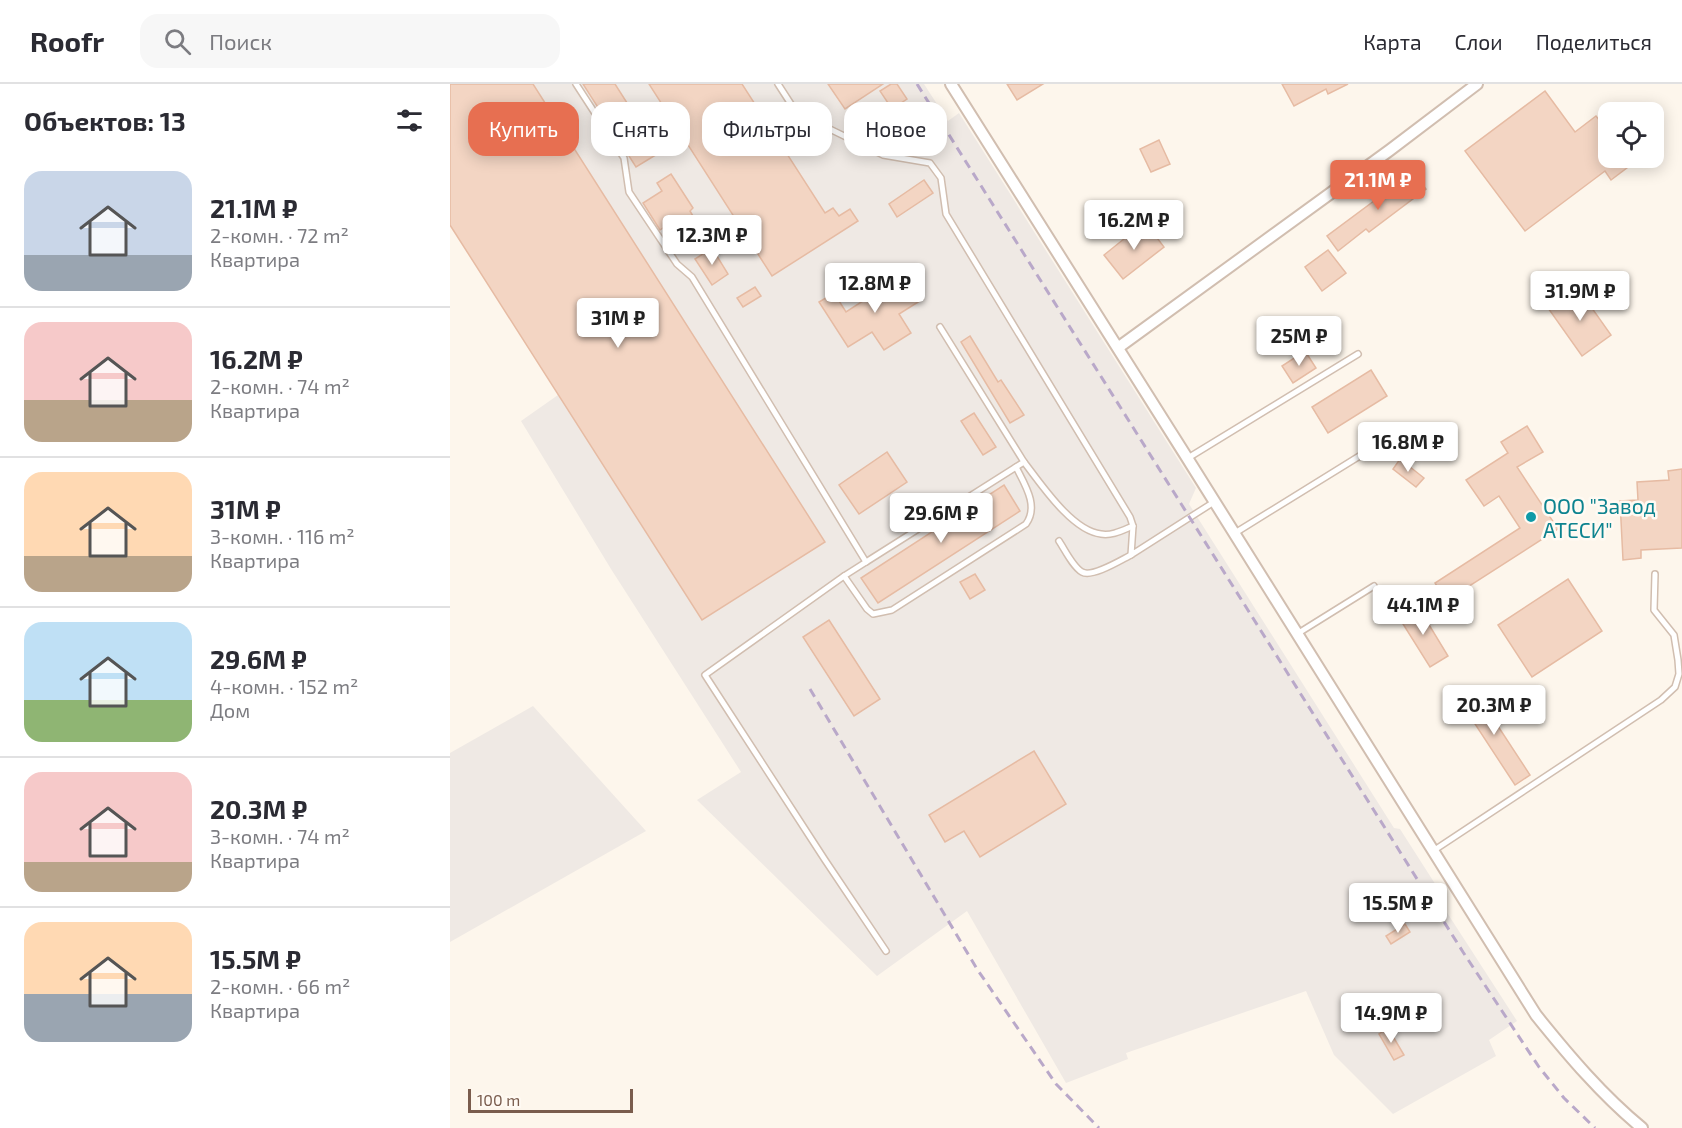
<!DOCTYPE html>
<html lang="ru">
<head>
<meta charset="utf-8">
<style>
  :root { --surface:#fff; --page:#f7f7f7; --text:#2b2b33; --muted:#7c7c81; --line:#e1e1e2; --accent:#e76f51 }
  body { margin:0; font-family:"Exo 2",sans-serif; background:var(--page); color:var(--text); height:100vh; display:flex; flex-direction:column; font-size:22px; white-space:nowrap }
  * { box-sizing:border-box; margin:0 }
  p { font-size:20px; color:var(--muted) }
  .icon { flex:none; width:33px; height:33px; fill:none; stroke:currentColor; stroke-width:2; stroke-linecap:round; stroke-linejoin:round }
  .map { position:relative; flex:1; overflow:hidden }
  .side { display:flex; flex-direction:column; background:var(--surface); width:450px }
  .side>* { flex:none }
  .top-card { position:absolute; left:18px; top:18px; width:570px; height:54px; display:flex; gap:12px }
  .controls { position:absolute; left:1148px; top:18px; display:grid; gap:12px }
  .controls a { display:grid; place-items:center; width:66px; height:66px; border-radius:12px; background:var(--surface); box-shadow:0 3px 15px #0003; font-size:30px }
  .scale { position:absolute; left:18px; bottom:15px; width:165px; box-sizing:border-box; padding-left:6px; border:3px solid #7a5c4d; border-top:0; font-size:16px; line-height:21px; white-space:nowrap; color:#7a5c4d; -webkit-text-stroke:4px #fffaf3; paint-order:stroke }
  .price { position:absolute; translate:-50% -51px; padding:0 14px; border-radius:6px; background:#fff; color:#222; font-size:20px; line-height:39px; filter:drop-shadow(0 2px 3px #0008) }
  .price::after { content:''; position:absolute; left:50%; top:36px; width:18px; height:14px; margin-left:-9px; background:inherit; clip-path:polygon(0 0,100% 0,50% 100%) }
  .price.selected { background:var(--accent); color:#fff }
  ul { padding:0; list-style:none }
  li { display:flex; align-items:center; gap:18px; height:150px; padding:0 24px }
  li+li { border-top:2px solid var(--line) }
  li span { display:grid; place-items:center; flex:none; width:168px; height:120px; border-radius:18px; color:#555 }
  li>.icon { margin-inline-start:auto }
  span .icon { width:72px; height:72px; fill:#fffc; stroke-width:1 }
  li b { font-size:26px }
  h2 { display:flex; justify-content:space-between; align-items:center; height:72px; padding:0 24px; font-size:26px }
  .chip { padding:0 21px; border-radius:18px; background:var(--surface); box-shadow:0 3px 15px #0003; font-size:21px; line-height:54px }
  .chip.selected { background:var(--accent); color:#fff }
  header { display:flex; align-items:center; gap:36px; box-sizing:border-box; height:84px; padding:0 30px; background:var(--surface); border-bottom:2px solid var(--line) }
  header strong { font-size:28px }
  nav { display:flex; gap:33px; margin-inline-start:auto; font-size:21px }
  .search { width:420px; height:54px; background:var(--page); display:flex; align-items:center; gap:15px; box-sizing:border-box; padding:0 21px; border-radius:18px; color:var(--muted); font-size:22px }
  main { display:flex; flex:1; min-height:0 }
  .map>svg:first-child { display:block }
</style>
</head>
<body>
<header>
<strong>Roofr</strong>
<div class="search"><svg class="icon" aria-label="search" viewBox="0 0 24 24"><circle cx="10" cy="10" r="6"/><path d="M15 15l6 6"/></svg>Поиск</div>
<nav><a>Карта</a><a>Слои</a><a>Поделиться</a></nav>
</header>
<main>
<section class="side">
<h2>Объектов: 13<svg class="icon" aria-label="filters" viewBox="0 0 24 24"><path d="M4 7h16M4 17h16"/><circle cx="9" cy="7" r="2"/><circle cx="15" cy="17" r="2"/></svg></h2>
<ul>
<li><span style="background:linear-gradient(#c9d6e8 70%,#9aa5b1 0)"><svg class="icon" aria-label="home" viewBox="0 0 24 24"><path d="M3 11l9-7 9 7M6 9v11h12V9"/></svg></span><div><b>21.1M ₽</b><p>2-комн. · 72 m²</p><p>Квартира</p></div></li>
<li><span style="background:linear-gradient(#f6c9c9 65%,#b9a48a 0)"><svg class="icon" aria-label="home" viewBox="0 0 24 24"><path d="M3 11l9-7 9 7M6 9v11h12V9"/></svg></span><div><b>16.2M ₽</b><p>2-комн. · 74 m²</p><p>Квартира</p></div></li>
<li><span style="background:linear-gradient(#ffd9b3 70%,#b9a48a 0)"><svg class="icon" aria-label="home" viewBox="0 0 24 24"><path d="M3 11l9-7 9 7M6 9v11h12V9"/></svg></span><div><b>31M ₽</b><p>3-комн. · 116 m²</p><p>Квартира</p></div></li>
<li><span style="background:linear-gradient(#bfe0f5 65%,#8fb573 0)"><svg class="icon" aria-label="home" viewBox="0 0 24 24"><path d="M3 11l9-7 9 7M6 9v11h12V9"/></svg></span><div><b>29.6M ₽</b><p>4-комн. · 152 m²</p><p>Дом</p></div></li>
<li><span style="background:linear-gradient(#f6c9c9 75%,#b9a48a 0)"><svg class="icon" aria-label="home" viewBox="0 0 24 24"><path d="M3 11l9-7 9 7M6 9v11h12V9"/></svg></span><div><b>20.3M ₽</b><p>3-комн. · 74 m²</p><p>Квартира</p></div></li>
<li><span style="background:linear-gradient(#ffd9b3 60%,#9aa5b1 0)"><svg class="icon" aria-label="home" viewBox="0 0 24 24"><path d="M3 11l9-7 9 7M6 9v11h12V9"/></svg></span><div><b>15.5M ₽</b><p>2-комн. · 66 m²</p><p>Квартира</p></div></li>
</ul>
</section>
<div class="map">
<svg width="1232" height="1044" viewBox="0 0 1232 1044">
  <rect width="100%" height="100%" fill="#fdf6ec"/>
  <g fill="#efe9e4">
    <path d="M0,0h474l24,37 11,-8 237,375 -7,16 205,324 6,1 39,61 -4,4 82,127 -28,19 7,16 -103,58 -59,-59 -28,-64 -180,62 2,6 -62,24 -99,-172 -90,65 -180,-176 44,-28 -130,-203 -90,-148 37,-26z"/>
    <path d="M83,622l113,125 -196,111v-189z"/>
  </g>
  <g fill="#f3d5c3" stroke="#e6bba3" stroke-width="1.5">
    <path d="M0,0h83l292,458 -123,78 -252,-395z"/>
    <path d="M133,0h32l44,69 -23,14z"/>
    <path d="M199,0h93l83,129 8,-5 6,8 11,-7 8,12 -86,55z"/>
    <path d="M378,0h55l-38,25z"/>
    <path d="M441,0h6l10,15 -15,10 -12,-18z"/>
    <path d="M557,0h36l-26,16z"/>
    <path d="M832,0h66l-20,10 -2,-5 -32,17z"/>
    <path d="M1095,7l30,41 21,-16 12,15v27h20l4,6 -21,16 -6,-9 -80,60 -60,-80z"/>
    <path d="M475,22l18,25 -21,13 -12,-16 11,-8 -5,-7z"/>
    <path d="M709,56l11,24 -19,8 -11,-23z"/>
    <path d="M963,88l13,17 -57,43 -3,-3 -28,22 -11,-15z"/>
    <path d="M221,90l22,34 -3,3 7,12 -16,10 -8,-12 -13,9 -17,-27 19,-12 -5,-8z"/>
    <path d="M474,96l9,13 -36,24 -8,-13z"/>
    <path d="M695,138l19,25 -41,32 -19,-24z"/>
    <path d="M262,164l16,26 -16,11 -17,-26z"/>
    <path d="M878,166l18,23 -24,18 -17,-24z"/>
    <path d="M456,189l17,26 -24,15 12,19 -27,17 -12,-18 -24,15 -29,-45 15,-9 12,19z"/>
    <path d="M305,203l6,9 -18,11 -6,-9z"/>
    <path d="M1127,203l34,48 -29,21 -34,-48z"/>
    <path d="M520,252l28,46 3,-2 23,35 -14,8 -49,-81z"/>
    <path d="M855,267l11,17 -23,15 -11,-17z"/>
    <path d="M921,286l16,26 -59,37 -16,-26z"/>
    <path d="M524,329l22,34 -13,8 -22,-34z"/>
    <path d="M1077,342l16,26 -26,15 41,62 -112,72 -11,-18 85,-55 -21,-32 -15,10 -18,-26 42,-27 -7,-11z"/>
    <path d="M437,368l20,30 -48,32 -20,-29z"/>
    <path d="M950,375l24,19 -8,9 -23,-18z"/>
    <path d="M1232,385v79l-41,2v8l-18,2 -3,-59 18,-1 -1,-18 32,-2 -1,-9z"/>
    <path d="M554,401l16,26 -142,92 -17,-25z"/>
    <path d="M525,490l10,16 -15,9 -10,-17z"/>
    <path d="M1118,495l34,52 -70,46 -34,-52z"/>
    <path d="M967,521l31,51 -18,11 -32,-51z"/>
    <path d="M379,536l51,79 -26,17 -51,-79z"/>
    <path d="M1023,604l57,87 -15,10 -57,-87z"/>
    <path d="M584,667l32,53 -86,53 -16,-26 -19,11 -16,-27z"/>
    <path d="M955,840l5,8 -19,12 -5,-8z"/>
    <path d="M938,944l16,27 -10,5 -15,-26z"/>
  </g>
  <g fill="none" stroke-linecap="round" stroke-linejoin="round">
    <defs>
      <g id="lane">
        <path d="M126,0l48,74 5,34 48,72 15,13 174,285 158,-100 -84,-135"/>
        <path d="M328,0l40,62"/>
        <path d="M347,29l86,42 47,8 11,15 5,36 184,303 3,9 -2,29 83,-53"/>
        <path d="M738,374l170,-104"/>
        <path d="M574,378c17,22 48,69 77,72 11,2 22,-4 32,-8"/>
        <path d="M785,449l131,-81 24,-18"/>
        <path d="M609,457c6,9 14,26 23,31 10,6 39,-12 49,-17"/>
        <path d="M416,478l-22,14 23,33 6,5 19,-4 134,-86c13,-18 -1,-39 -10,-57"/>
        <path d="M394,492l-139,99 120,185 61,91"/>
        <path d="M847,550l77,-48"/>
        <path d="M983,767l228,-151 14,-13 4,-13 -1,-14 -4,-25 -20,-25 1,-36"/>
      </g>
      <g id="street">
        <path d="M501,0c197,309 390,621 585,931 33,41 66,80 106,113"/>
        <path d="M669,263l271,-197 87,-66"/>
      </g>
    </defs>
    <use href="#lane" stroke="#d1beb0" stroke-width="8"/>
    <use href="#street" stroke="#d1beb0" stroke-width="14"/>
    <use href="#lane" stroke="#fff" stroke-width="5"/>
    <use href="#street" stroke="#fff" stroke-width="10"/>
    <g stroke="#b9a8c9" stroke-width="3" stroke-dasharray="9 6" stroke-linecap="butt">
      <path d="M467,0l546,868 76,115 25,31 31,30"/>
      <path d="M360,605l167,280 79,115 43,44"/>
    </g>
  </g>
  <circle fill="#0f9aa8" stroke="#fffaf3" stroke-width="2" cx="1081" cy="433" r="6"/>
  <g text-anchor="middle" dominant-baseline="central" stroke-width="5" stroke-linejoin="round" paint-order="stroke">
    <g font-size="21" fill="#0d838f" stroke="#fffaf3" text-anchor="start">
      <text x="1093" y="421">ООО "Завод<tspan x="1093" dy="24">АТЕСИ"</tspan></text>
    </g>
  </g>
</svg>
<div class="controls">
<a><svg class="icon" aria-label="locate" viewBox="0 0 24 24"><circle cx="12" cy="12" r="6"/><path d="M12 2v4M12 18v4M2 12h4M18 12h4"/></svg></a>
</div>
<div class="scale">100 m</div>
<b class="price selected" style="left:928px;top:127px">21.1M ₽</b>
<b class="price" style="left:684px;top:167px">16.2M ₽</b>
<b class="price" style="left:262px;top:182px">12.3M ₽</b>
<b class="price" style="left:425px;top:230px">12.8M ₽</b>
<b class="price" style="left:1130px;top:238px">31.9M ₽</b>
<b class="price" style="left:168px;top:265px">31M ₽</b>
<b class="price" style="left:849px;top:283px">25M ₽</b>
<b class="price" style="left:958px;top:389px">16.8M ₽</b>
<b class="price" style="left:491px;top:460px">29.6M ₽</b>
<b class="price" style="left:973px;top:552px">44.1M ₽</b>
<b class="price" style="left:1044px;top:652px">20.3M ₽</b>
<b class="price" style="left:948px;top:850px">15.5M ₽</b>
<b class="price" style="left:941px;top:960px">14.9M ₽</b>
<div class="top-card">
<a class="chip selected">Купить</a>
<a class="chip">Снять</a>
<a class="chip">Фильтры</a>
<a class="chip">Новое</a>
</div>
</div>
</main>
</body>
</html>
